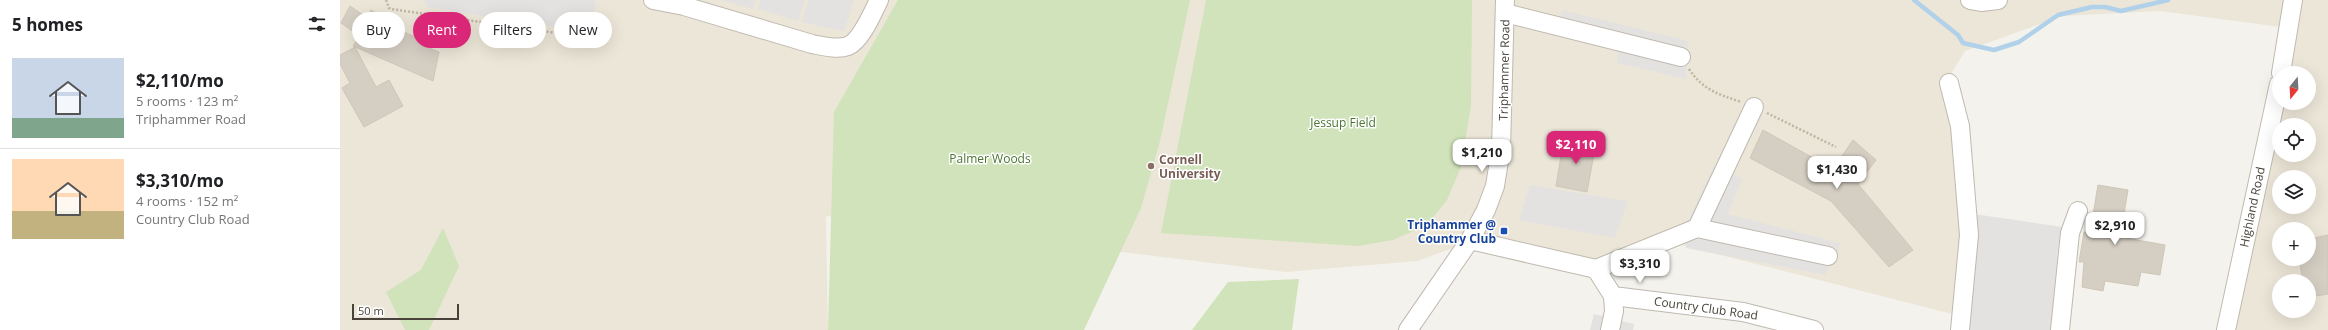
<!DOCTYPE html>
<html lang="en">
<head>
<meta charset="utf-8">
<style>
  :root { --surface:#fff; --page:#f6f6f6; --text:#202124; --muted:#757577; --line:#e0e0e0; --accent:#db2777 }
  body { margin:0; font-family:"Open Sans",sans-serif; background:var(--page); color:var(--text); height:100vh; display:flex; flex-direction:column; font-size:15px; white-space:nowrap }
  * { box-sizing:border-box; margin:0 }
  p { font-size:13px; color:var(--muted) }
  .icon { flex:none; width:22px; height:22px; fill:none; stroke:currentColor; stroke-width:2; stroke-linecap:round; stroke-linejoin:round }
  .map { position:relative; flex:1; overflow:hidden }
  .drawer { display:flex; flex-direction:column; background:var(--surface); width:340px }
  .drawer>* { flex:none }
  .banner { position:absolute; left:12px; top:12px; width:380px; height:36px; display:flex; gap:8px }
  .needle { width:26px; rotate:198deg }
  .tools { position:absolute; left:1932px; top:66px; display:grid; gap:8px }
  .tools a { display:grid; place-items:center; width:44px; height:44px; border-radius:50%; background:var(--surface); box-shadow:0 4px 16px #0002; font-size:20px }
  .scale { position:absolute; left:12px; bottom:10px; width:107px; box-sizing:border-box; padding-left:4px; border:2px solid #48433a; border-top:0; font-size:11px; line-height:14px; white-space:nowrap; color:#48433a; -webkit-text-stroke:3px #fff; paint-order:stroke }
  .price { position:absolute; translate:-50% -34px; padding:0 9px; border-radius:8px; background:#fff; color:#222; font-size:13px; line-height:26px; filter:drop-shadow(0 1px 2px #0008) }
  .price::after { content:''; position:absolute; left:50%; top:24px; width:12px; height:9px; margin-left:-6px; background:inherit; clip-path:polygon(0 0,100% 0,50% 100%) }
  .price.on { background:var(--accent); color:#fff }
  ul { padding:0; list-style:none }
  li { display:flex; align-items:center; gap:12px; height:100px; padding:0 12px }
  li+li { border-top:1px solid var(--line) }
  li span { display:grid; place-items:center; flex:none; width:112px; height:80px; border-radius:0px; color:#555 }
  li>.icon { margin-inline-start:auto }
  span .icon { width:48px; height:48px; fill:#fffc; stroke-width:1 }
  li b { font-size:17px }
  h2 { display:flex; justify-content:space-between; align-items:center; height:48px; padding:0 12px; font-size:17px }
  .tag { padding:0 14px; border-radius:18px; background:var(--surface); box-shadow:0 4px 16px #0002; font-size:14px; line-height:36px }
  .tag.on { background:var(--accent); color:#fff }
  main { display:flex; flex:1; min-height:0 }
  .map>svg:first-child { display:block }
</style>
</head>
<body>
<main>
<section class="drawer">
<h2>5 homes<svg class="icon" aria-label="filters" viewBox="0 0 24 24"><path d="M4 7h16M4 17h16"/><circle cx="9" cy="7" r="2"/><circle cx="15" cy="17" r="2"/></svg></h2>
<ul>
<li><span style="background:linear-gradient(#c9d6e8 75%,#7fa58c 0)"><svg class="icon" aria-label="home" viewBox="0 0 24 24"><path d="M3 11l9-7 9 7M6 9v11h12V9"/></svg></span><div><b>$2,110/mo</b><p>5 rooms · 123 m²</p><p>Triphammer Road</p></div></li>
<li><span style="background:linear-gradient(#ffd9b3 65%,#c2b280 0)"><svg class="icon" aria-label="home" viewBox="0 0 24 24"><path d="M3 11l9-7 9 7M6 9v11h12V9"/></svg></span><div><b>$3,310/mo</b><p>4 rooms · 152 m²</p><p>Country Club Road</p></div></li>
</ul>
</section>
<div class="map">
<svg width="1988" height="330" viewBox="0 0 1988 330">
  <rect width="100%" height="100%" fill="#f4f2ec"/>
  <path fill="#ece6d8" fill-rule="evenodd" d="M0,0h1988v330h-94l47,-227h28v-30h-22l9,-44 -136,-18 -97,5 -98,35 -17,28 18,160 -6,77 -294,-75 -72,28 -128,-26 -48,18 -132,11 -460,-56 2,114h-488zM1939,125h30v30h-30zM1939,177h30v30h-30zM1939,229h30v30h-30zM1939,281h30v30h-30z"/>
  <g fill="#d0e3ba">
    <path d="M558,0h292l-30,141 -19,67 -57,122h-256l6,-218z"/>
    <path d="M866,0h266l-1,105 -10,62 -14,33 -20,25 -34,15 -35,6 -197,-13z"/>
    <path d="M103,228l16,38 -30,64h-24l-19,-38 35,-22z"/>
    <path d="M959,279l-7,51h-100l36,-48z"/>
  </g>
  <g fill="#e4e2e0">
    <path d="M84,0h172l-3,22 -36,-6 -2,11 -128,-20z"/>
    <path d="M380,0h36l-3,9z"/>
    <path d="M420,0h45l-7,21 -40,-12z"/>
    <path d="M469,0h45l-10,31 -43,-9z"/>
    <path d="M1222,10l126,31 -2,38 -69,-16 1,-12 -59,-29z"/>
    <path d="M1374,166l28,13 -14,35 112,29 -4,13 -11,19 -139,-27 4,-32z"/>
    <path d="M1190,185l98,16 -13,37 -96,-18z"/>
    <path d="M1634,214l88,13 -5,29 5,15 -8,59h-87l1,-26 10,-65z"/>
    <path d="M1254,314l40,10 -1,6h-43z"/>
  </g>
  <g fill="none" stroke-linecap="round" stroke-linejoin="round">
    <path stroke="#b0d1e9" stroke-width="4.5" d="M1574,0l44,35 5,8 31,7 25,-8 39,-27 34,-8h13l16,4 47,-11"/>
  </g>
  <g fill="#d5cec3" stroke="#cfc6b7">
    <path d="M10,6l16,11 5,-7 17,10 -1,5 45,19 -1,5 8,3 -6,29 -80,-35 7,-10 -19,-13z"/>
    <path d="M15,47l21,40 13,-7 14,26 -39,21 -22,-39 8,-5 -10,-19v-9z"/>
    <path d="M1423,130l70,39 20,-29 23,20 -18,24 55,66 -24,17 -58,-66 -81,-43z"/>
    <path d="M1224,138l32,5 -9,49 -31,-6z"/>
    <path d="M1758,185l30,5 -8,47 45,8 -5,30 -19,-3 -3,14 -33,-5 -2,10 -21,-4 2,-25h-5l5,-30 6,1z"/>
    <path d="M1988,235v59l-19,3v-16h-6l-4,-22h10v-20z"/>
  </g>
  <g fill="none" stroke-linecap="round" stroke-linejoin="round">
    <defs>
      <g id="minor">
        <path d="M313,0l31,6 128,38c11,2 25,6 36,2 13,-5 25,-34 31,-46"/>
        <path d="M1630,0l11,2 17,-2"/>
        <path d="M1165,13l176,44"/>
        <path d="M1941,73l12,-73"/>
        <path d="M1609,83l11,43 9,109 -9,95"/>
        <path d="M1357,228l57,-121"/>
        <path d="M1130,240l126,29 17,27 130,16 71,18"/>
        <path d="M1256,269l101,-41 131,28"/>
        <path d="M1068,330l62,-90 16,-30 9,-24 6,-38 4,-148"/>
        <path d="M1270,330l4,-19 -1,-15"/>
        <path d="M1720,330l10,-97 8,-22"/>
        <path d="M1886,330l53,-246"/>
      </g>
    </defs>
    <use href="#minor" stroke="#bfb9af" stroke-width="20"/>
    <g stroke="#bfb5a2" stroke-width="2.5" stroke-dasharray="2 2" stroke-linecap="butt">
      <path d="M46,0l3,8 2,1 179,26 10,-7"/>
      <path d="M1349,69c14,21 29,25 52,33"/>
      <path d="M1427,113l69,34"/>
    </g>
    <use href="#minor" stroke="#fff" stroke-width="18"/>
  </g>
  <circle fill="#8d6e63" stroke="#fff" stroke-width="1.5" cx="811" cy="166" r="4"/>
  <rect fill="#1a4fb4" stroke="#fff" stroke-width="1.5" x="1160" y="227" width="8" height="8" rx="2"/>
  <g text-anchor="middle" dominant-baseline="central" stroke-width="3" stroke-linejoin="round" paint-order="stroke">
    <g font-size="12" fill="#48433a" stroke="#fff">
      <text transform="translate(1164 70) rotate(-89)">Triphammer Road</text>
      <text transform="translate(1912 207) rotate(-78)">Highland Road</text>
      <text transform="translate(1366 308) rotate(8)">Country Club Road</text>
    </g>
    <g font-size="12" fill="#4b7433" stroke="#fff">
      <text x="1003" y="122">Jessup Field</text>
      <text x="650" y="158">Palmer Woods</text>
    </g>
    <g font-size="12" font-weight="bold" fill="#785e54" stroke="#fff" text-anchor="start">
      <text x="819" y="159">Cornell<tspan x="819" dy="14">University</tspan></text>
    </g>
    <g font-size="12" font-weight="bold" fill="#164399" stroke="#fff" text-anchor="end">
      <text x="1156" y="224">Triphammer @<tspan x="1156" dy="14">Country Club</tspan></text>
    </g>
  </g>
</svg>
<div class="tools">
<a><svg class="needle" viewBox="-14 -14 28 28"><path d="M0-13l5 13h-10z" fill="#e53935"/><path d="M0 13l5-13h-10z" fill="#757577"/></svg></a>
<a><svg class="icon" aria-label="locate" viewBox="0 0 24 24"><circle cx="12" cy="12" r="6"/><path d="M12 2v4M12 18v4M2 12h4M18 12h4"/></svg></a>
<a><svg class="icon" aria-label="layers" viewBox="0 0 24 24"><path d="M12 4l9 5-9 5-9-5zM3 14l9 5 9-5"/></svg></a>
<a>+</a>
<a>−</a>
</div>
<div class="scale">50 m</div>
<b class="price on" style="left:1236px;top:165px">$2,110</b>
<b class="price" style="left:1142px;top:173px">$1,210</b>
<b class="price" style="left:1497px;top:190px">$1,430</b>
<b class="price" style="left:1775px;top:246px">$2,910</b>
<b class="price" style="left:1300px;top:284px">$3,310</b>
<div class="banner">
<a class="tag">Buy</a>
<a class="tag on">Rent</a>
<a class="tag">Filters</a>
<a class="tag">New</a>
</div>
</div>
</main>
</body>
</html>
